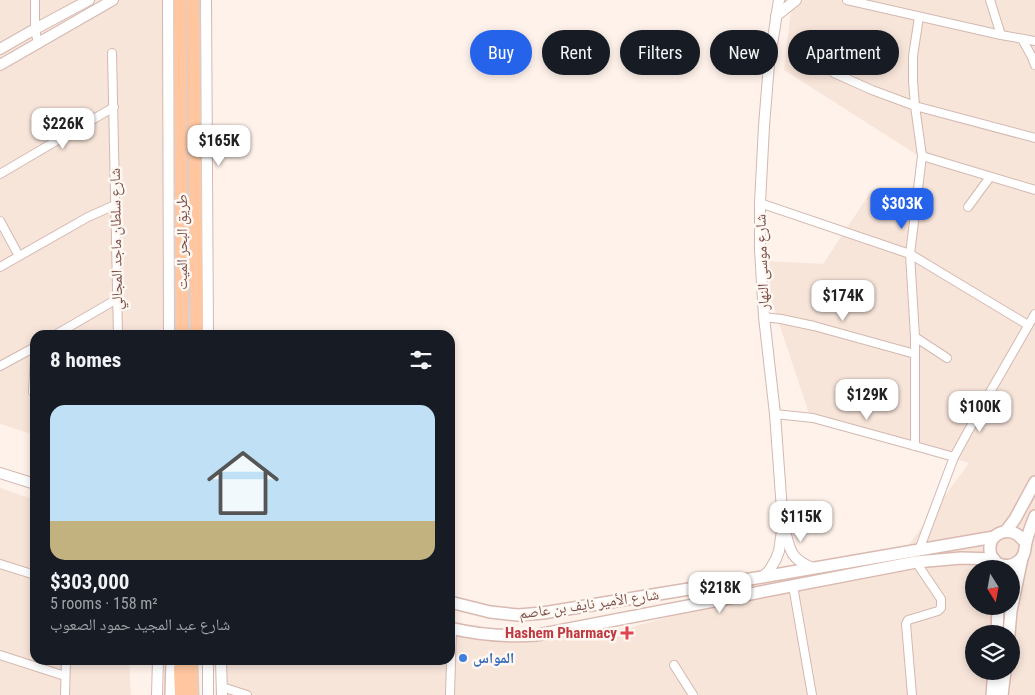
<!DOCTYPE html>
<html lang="en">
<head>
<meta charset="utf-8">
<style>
  :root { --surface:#171b24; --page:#20242c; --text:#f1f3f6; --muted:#9ea1a6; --accent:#2563eb }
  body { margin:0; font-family:"Roboto Condensed","Noto Naskh Arabic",sans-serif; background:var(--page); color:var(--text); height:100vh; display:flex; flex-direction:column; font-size:19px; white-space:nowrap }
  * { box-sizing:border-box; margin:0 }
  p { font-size:16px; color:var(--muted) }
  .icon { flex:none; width:28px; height:28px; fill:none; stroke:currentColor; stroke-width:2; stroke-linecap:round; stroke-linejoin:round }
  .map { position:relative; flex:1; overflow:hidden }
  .panel { position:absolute; left:30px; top:330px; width:425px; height:335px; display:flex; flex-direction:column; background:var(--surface); border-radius:15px; box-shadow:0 2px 8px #0003 }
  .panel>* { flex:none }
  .top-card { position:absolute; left:470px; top:30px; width:475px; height:45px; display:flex; gap:10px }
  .needle { width:32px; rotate:169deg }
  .fabs { position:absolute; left:965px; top:560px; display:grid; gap:10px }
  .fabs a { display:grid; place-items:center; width:55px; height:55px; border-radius:50%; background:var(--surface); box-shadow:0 2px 8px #0003; font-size:25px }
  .price { position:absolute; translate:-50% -42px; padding:0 11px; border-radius:10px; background:#fff; color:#222; font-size:16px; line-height:32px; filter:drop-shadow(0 1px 2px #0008) }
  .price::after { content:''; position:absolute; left:50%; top:30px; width:15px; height:11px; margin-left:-8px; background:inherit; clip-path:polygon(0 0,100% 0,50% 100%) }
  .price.current { background:var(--accent); color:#fff }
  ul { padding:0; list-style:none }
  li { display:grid; align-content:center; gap:10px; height:265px; padding:0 20px }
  li span { display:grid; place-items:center; height:155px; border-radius:15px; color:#555 }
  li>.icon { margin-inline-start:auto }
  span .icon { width:90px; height:90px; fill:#fffc; stroke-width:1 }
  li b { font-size:21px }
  h2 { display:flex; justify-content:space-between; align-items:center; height:60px; padding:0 20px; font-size:21px }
  .chip { padding:0 18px; border-radius:22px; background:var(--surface); box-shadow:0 2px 8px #0003; font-size:18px; line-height:45px }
  .chip.current { background:var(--accent); color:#fff }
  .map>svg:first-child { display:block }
</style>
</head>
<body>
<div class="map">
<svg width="1035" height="695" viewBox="0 0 1035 695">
  <rect width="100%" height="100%" fill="#fef2ea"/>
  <g fill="#f8e5da" fill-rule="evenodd">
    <path d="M0,0h163l2,335h-130v100l-35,-11z"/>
    <path d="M792,0h243v695h-809l-1,-35h225v-27l178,-5 274,-74 67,-91 -160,-49 -38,-115 -4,-38 56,3 49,-74 38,4 15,-34 -141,-90zM974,569h37v37h-37zM974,634h37v37h-37z"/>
    <path d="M0,488l35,12v160h94l2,35h-131z"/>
  </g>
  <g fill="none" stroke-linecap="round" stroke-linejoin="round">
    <defs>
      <g id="minor">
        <path d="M35,0v29l3,15"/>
        <path d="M847,0l154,35 34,6"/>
        <path d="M990,0l11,35"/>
        <path d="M1022,39l10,18 3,8"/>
        <path d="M112,53l6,282"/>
        <path d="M834,73l38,17 43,16 120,32"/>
        <path d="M922,156l113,34"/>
        <path d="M0,174l114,-67"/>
        <path d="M760,203l150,51 118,71"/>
        <path d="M968,207l22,-30"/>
        <path d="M0,221l19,35"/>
        <path d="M0,267l88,-50 27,-12"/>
        <path d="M764,317l17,2 33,7 101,28"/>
        <path d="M55,335l62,-36"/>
        <path d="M915,337l32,21"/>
        <path d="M0,366l35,-19"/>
        <path d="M33,392l2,-36"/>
        <path d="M775,414l38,4 102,28 39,11"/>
        <path d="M915,446v-109l-5,-83 12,-98 -7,-50 -2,-25v-25l6,-39"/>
        <path d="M919,550l35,-93 32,-58 49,-85"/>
        <path d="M0,564l35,11"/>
        <path d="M793,586l19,109"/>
        <path d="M0,655l65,21"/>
        <path d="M674,665l19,30"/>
        <path d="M222,687l25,8"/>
        <path d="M65,695l1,-35"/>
        <path d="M450,695l2,-67"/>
        <path d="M912,695l-6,-71 2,-4 30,-9 3,-3v-9l-25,-37"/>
      </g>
      <g id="tertiary">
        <path d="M168,0l1,335"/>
        <path d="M206,0l2,335"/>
        <path d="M776,16l20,-16"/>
        <path d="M0,49l35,-20 54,-29"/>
        <path d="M0,65l113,-65"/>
        <path d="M0,473l35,11"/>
        <path d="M784,527c6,23 6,32 29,41"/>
        <path d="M762,577l7,-6 7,-12 3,-8 4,-27 -8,-110 -11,-97 -4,-68v-46l4,-77 5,-62 10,-64"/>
        <path d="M208,660v35"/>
        <path d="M221,660l1,35"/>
        <path d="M157,695l1,-35"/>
      </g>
      <g id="secondary">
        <path d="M1006,531l9,-12 20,-37"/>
        <path d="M1022,539c-11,-14 -34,-7 -32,12 3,21 33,18 35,-2 1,-11 6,-23 10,-33"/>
        <path d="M450,602l40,10 28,3 25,-2 219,-36 232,-40"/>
        <path d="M450,628c29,7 58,9 87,7l379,-73 45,-4 33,1"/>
        <path d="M997,634l1,-28"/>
        <path d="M1009,634l2,-23 11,-53"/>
        <path d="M171,695l1,-35"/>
        <path d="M992,695l2,-24"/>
        <path d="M1002,695l3,-24"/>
      </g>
      <g id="primary">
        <path d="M180,0l2,335"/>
        <path d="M193,0l4,335"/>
        <path d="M191,665l1,30"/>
        <path d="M180,668l1,27"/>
      </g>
    </defs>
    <use href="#minor" stroke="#d4b8b0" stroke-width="10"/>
    <use href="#tertiary" stroke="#d4b8b0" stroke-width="12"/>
    <use href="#secondary" stroke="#dab9b0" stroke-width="14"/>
    <use href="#primary" stroke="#dacecc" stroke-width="15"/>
    <use href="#minor" stroke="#fff" stroke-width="8"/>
    <use href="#tertiary" stroke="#fff" stroke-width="10"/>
    <use href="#secondary" stroke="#fff" stroke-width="11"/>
    <use href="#primary" stroke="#ffc6a0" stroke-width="12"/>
  </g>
  <path fill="#e0444e" stroke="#fff7f2" stroke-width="2" d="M624.5 625.5h5v5h5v5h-5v5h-5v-5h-5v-5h5z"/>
  <circle fill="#3f7fe0" stroke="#fff7f2" stroke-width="2" cx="463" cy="658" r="5"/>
  <g text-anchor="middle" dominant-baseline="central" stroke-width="5" stroke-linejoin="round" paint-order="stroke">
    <g font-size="15" fill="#7b514a" stroke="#fff7f2">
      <text transform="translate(116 239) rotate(-91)">شارع سلطان ماجد المجالي</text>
      <text transform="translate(182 242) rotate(-90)">طريق البحر الميت</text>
      <text transform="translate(762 262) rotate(-92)">شارع موسى النهار</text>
      <text transform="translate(589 604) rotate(-8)">شارع الأمير نايف بن عاصم</text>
    </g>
    <g font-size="15" font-weight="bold" fill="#be3a42" stroke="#fff7f2" text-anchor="end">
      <text x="617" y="633">Hashem Pharmacy</text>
    </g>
    <g font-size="15" font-weight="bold" fill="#366cbe" stroke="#fff7f2" text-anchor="start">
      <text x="473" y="658">المواس</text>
    </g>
  </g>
</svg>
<div class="fabs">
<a><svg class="needle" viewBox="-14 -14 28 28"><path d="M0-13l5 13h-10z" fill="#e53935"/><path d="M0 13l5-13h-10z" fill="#9ea1a6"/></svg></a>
<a><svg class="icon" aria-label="layers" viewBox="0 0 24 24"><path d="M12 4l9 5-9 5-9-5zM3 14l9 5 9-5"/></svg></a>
</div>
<b class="price" style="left:63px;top:150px">$226K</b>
<b class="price" style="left:219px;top:167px">$165K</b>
<b class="price current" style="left:902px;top:230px">$303K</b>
<b class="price" style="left:843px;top:322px">$174K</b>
<b class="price" style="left:867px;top:421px">$129K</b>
<b class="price" style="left:980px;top:433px">$100K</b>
<b class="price" style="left:801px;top:543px">$115K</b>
<b class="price" style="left:720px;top:614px">$218K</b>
<div class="top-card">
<a class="chip current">Buy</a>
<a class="chip">Rent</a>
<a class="chip">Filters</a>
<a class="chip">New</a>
<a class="chip">Apartment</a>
</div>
<section class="panel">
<h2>8 homes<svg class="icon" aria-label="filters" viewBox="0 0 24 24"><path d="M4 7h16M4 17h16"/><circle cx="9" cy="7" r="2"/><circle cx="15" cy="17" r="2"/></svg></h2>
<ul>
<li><span style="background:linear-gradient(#bfe0f5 75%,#c2b280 0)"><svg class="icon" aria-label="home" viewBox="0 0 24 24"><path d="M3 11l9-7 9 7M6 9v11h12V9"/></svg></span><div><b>$303,000</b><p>5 rooms · 158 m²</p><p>شارع عبد المجيد حمود الصعوب</p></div></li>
</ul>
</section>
</div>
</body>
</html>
